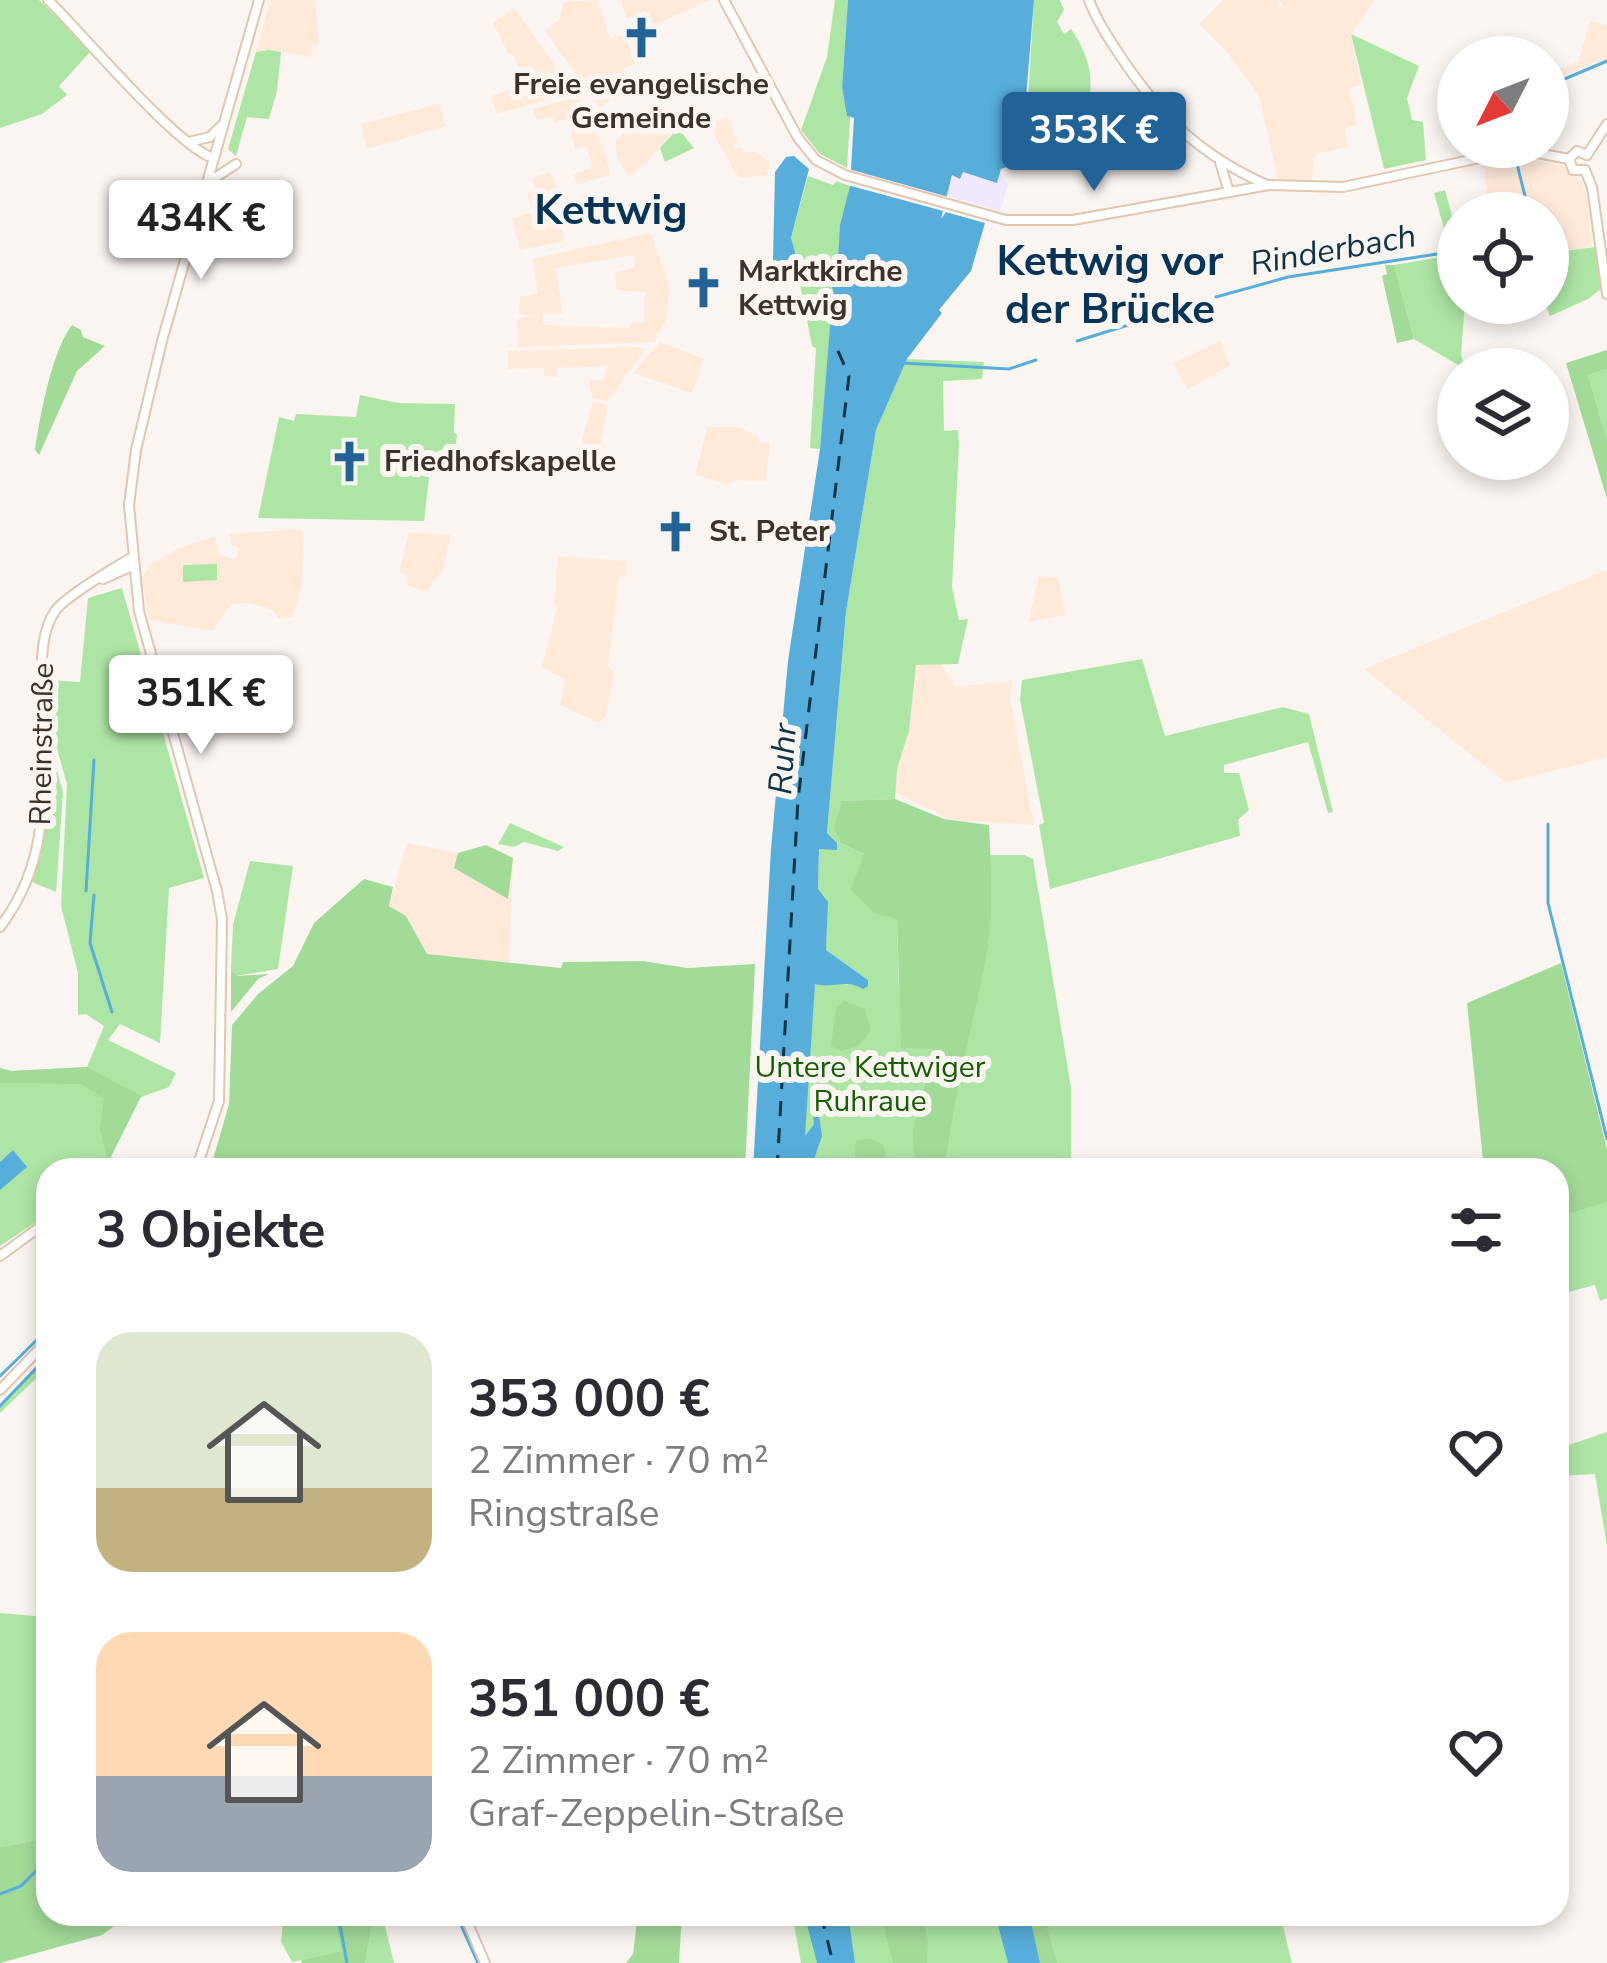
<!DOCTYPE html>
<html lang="de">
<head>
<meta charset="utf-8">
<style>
  :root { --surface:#fff; --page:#f2f2f3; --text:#2b2b33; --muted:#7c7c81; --accent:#216297 }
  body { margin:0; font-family:"Nunito Sans",sans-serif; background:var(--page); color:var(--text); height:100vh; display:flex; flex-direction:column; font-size:45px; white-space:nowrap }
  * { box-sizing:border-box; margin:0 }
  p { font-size:39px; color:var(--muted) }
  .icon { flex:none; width:66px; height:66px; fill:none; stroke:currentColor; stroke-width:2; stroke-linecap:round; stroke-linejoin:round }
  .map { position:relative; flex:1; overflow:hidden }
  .details { position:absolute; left:36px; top:1158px; width:1533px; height:768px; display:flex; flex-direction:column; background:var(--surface); border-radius:36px; box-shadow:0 6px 18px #0003 }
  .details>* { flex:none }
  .needle { width:78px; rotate:228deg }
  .tools { position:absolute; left:1437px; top:36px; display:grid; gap:24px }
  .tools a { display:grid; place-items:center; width:132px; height:132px; border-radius:50%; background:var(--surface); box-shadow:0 6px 18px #0003; font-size:60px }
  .price { position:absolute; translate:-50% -102px; padding:0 27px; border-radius:12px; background:#fff; color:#222; font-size:39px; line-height:78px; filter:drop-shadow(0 3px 6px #0008) }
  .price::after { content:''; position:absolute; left:50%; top:72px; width:36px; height:27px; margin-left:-18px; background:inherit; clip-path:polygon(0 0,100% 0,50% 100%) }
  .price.on { background:var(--accent); color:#fff }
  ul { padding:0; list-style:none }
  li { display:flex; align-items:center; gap:36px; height:300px; padding:0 60px }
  li span { display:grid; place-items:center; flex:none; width:336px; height:240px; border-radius:36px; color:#555 }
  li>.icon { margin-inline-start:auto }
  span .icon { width:144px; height:144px; fill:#fffc; stroke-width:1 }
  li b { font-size:51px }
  h2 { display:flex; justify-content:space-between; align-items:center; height:144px; padding:0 60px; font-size:51px }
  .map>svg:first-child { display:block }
</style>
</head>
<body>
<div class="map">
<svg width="1607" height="1963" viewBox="0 0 1607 1963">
  <rect width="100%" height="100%" fill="#fbf5f1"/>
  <g fill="#ffeada" fill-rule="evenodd">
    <path d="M270,0h45l4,44 -7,3 -1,10 -42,-7 -13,2z"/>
    <path d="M597,0l13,38 16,-3 8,30 -10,3 3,21 -27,19 -55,-77 15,-12 4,-17z"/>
    <path d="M621,0h90l-57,25 -8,-14 -20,8z"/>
    <path d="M1223,0h53l12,15 -9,-15h96l-24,34 10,51 -12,3 8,37 -13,3 4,19 -33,7 -4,32 -32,-2 -20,-89 -32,-43 -28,-28z"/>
    <path d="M514,8l60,84 -77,22 -6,-18 33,-11 -11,-32 -4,2 -16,-32z"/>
    <path d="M1590,21l17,4v33l-59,24v-8l31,-13z"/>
    <path d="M578,97l27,55 5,23 -33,10 -4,-10 20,-8 -7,-21 -11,3 -4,-17 7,-3 -4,-11 -20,4 -2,-6 -15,4 -4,-11z"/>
    <path d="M439,104l7,22 -79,23 -6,-25z"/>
    <path d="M657,105l26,6 1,7 -37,44 -19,14 -11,-18 -2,-16 30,-31z"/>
    <path d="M728,117l10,24 -5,5 3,3 5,-2 3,6 9,-2 17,11 -3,13 -25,3 -7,-5 -25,-47z"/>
    <path d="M1504,154l9,3 15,51 -9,-50 42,7 18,14 7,12 6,56 -44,6v-40h-59l-6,-56z"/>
    <path d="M550,172l8,17 -3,15 10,37 -45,9 -8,-31 20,-7 -5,-18 8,-4 -3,-12z"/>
    <path d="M651,233l19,57 -4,31 -13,21 -135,5 -1,-28 16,-4h-14l1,-18 18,-4 -6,-34zM634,255l1,12 -21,6 3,17 28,2 -1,31 -13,-1 -2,6 -86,-3v-11h20l-7,-46z"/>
    <path d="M1220,341l10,25 -43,23 -14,-26z"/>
    <path d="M660,342l44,17 -12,34 -59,-20z"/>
    <path d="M637,347l8,2 -37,52 -15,-3 -4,-14v-4h14l5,-14 -51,2v9l-12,-1 -2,-8 -35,1 -1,-18z"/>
    <path d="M593,401l15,4 -11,59 -7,10 -14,2 -1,-27 5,-1z"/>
    <path d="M708,427h31l19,10v5l12,1 -4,38 -31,-1 -7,5 -33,-11z"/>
    <path d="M300,529l4,5 -2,52 -10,31 -13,2 -7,-9 -22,-7 -19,1 -18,27 -63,-11 -9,-41 10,-15 26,-15 38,-13 4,19 16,4 4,-11 -7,-3 -3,-11z"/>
    <path d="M409,532l42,3 -8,34 -16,23 -19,-6 -1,-12 -8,-2z"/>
    <path d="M558,556l68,5 -1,16h-6l-11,90 6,5 -8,44 -7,7 -39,-18 5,-26 -23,-12 15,-59 -3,-4z"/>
    <path d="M1607,570v187l-101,26 -142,-114z"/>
    <path d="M1039,576l19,2 7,37 -37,7z"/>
    <path d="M942,664l13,23 57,-6 -2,16 24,128 -83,-5 -56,-28 2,-23 12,-38 7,-66z"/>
    <path d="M407,843l51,10 28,-8 27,13 -4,105 -82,-9 -21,-38 -17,-10z"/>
  </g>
  <path fill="#f1e8fe" d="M1000,171l8,14 -8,26 -53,-15 7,-22 6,5 2,-7 35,10z"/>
  <g fill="#ade6a4">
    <path d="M0,0h39l52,51 -32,35 8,9 -25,19 -42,14z"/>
    <path d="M835,0h13l-6,88 5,28h3l-3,52 -27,-14 -19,-24 26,-73z"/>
    <path d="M1034,0h26l4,10 -7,12 7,12 7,-5c31,43 25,89 -16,123l3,11 -20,4 -8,-5 -3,7 -7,-1 6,-35z"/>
    <path d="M1351,34l68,32 -12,32 5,22 11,2 3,38 -42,9z"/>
    <path d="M269,50l12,2 -4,39 -8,28 -22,-2 -11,39 -8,-7 28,-97z"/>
    <path d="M678,128l16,20 -29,14 -5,-14z"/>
    <path d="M808,176l25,9 3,-4 14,5 -16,97 -14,166 -10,-1 6,-100 -4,-2 -21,-108z"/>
    <path d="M1445,190l7,26 6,-1v35h-8l-16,-57z"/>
    <path d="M1596,247l6,41 -14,11 -38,17 -5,-13 3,-50z"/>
    <path d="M1441,257h17v46h7l-4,51 4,15 -51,-30 -20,-74z"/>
    <path d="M907,359l77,3 -2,17 -39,2 1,50 14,-1 1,14 -7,143 7,33 9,-1 -10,45 -42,1 -7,66 -12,38 -2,30 -52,2 -2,42 23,11 33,64 2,76 87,-38 4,-101h34l9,4 38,228v83h-126l5,-49 -17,49h-155l37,-187 53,2v-5l-42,-30 1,-48 -9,-12 1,-42 18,-5 -10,-10 19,-221 30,-182z"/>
    <path d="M1607,369v71l-19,-65z"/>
    <path d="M360,395l38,8 57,1 -1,29 3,1 -4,36h-23l-6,51 -166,-3 21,-101 15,4 2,-7 60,3z"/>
    <path d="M217,564v16l-34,2v-17z"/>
    <path d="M122,588l82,290 -35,10 -9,155 -40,-19 -12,16 68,33 -7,14 -28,10 -37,73h-56v44l-48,32v-178l12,3 75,-4 17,-41 -18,-12 -8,1v-42l-17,-67 6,-122 -21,-73 1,-31 33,2 8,-84z"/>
    <path d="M1142,659l23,77 118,-29 26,7 24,98 -5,1 -20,-71 -84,23v8h15l10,37 -11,10 2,16 -190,53 -11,-64 5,-2 -24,-123 2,-20z"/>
    <path d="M45,727l18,65 -7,100 -24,-10 15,-67z"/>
    <path d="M510,823l54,24 -6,4 -34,-9 -10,5 -16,-3z"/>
    <path d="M250,861l43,5 -15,103 -42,7 -5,-5 2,-46z"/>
    <path d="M1607,1157v141l-7,3 -5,-16 -38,10v-124z"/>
    <path d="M48,1354v13l-48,46v-8z"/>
    <path d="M1607,1432v114l-12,-72 -38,2v-27z"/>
    <path d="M0,1613l48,4v221l-48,9z"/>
    <path d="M284,1914h50l9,37 -51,11 -11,-20z"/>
    <path d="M374,1914h8l12,49h-29z"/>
    <path d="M792,1914h12l13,49h-16z"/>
    <path d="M832,1914h448l12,49h-452z"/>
  </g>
  <g fill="#a2da98">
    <path d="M1385,265h9l20,74 -17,4 -15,-67 5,-2z"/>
    <path d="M72,325l9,5 2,7 22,9 -28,25 -38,84 -4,-5c5,-35 17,-99 37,-125z"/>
    <path d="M1607,350v19l-19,6 19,65v59l-41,-136z"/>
    <path d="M895,799l49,20 45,6c2,43 5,90 -3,132 -14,72 -33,140 -41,213h-35l4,-2 -1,-38 21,-81 -33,-1 -4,-129 -22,-6 -24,-23 13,-36 -23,-11 -7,-14 8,-28z"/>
    <path d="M486,845l27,13 -5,41 -54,-31 4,-15z"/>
    <path d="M364,879l29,8 -4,19 17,10 21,38 134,14 2,-6 80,-1 44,7 68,-4 -10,206h-535l19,-66 3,-79 26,-31 35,-28 21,-43z"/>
    <path d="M1561,963l46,186v53l-50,15v-47h-73l-17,-167z"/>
    <path d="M231,971l6,5 32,-2 -11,5 -27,33z"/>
    <path d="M845,1001l20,8 6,22 -13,15 -17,5 -10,-5 5,-39z"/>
    <path d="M87,1067l54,29 -33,67 -8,-35 4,-29 -23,-15 -81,-1v-15l12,3z"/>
    <path d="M870,1138l14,8 4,24h-34l2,-29z"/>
    <path d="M48,1838v76h82l-28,21 -102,28v-116z"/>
    <path d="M334,1914h40l-9,49h-63l-1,-3 41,-9z"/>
    <path d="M638,1914h44l-3,49h-53l7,-9z"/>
    <path d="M881,1914h40l7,26 -1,23h-34z"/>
    <path d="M1029,1914h14l14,49h-17z"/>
  </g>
  <g fill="#57aedb">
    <path d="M848,0h186l-8,98 6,22 -9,33 -5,-1 -8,14 -9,3 -4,14 -34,-11 -3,7 -8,-4 -11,44 5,-7 39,11 -14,48 -32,39 3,3 -35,46 -31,71 -30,182 -19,221 10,10v7l-18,-1 -1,40 10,13 -2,48 42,30v6l-5,3c-18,-11 -30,0 -48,-5l-10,152 9,-12 -2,-20 5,-2 5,34 -11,32 -58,2 18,-321 17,-188 32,-212 13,-159 -3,-9 4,1v-22l4,-1 2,-34 10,-39 4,-68 -7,-2 -5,-28z"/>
    <path d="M794,156l15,13 -18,69 10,36 -17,2 -11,-15 2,-89 11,-15z"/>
    <path d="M13,1150l14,17 -27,23v-28z"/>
    <path d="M804,1914h44l7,49h-38z"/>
    <path d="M995,1914h34l11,49h-32z"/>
  </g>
  <path fill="#fbf5f1" d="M845,168l107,30 -2,9 37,10 4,7 -147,-40z"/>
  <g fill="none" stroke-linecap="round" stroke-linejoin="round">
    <g stroke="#57aedb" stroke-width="3">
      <path d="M1548,86l59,-25"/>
      <path d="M1524,147l-8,13 12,48"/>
      <path d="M1216,297l72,-20 149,-23h21"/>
      <path d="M1077,341l128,-40"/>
      <path d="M902,363l107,6 27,-9"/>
      <path d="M1548,824v79l59,236"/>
      <path d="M86,891l8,-131"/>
      <path d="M94,895l-4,48 22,69"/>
      <path d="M0,1376l48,-47"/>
      <path d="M0,1406l48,-50"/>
      <path d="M0,1894l21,-8 17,-17 10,3"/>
      <path d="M456,1914l22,49"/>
      <path d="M339,1920l8,43"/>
    </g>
    <g stroke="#0d3447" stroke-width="3" stroke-dasharray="15 12" stroke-linecap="butt">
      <path d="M777,1170l21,-370 51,-424 -15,-34"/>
      <path d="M821,1914l12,49"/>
    </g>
    <defs>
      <g id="tertiary">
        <path d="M48,0c35,34 127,145 165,158"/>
        <path d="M103,579l29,-13"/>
        <path d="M0,927c58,-76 40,-154 41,-243 1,-25 0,-52 14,-73 10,-14 60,-44 76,-53"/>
        <path d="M0,1256l48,-35"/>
      </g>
      <g id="secondary">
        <path d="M724,0l74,138 18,22 29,15 161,45h67l196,-35 74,2 160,-34 29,-1 37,7"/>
        <path d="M1089,0c8,21 20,39 32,57 41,61 79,98 146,128"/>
        <path d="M189,142l21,-5 12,-12"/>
        <path d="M1587,155l20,-31"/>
        <path d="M1569,159l4,11h12"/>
        <path d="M1569,159l8,-8 10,4"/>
        <path d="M1220,162l9,30"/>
        <path d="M1585,170l7,17 15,107"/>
        <path d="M207,183l29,-19"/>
        <path d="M196,1170l23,-69 3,-182 -5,-28 -78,-280 -10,-106 7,-55 26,-109 97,-341"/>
        <path d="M0,1390l48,-50"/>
        <path d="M464,1914l21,49"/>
      </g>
    </defs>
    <use href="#tertiary" stroke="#e1c6b0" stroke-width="12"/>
    <use href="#secondary" stroke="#e1c6b0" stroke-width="12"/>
    <use href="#tertiary" stroke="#fff" stroke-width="8"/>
    <use href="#secondary" stroke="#fff" stroke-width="8"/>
  </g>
  <defs>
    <symbol id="church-bare" viewBox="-9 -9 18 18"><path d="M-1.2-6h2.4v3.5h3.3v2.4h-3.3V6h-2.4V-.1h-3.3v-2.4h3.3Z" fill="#216297" stroke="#fbf5f1" stroke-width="2.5" paint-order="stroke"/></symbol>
  </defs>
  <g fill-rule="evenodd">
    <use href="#church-bare" x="612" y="8" width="59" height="59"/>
    <use href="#church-bare" x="674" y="258" width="59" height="59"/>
    <use href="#church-bare" x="320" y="432" width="59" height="59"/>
    <use href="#church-bare" x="646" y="502" width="59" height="59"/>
  </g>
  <g text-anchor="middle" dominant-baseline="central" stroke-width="12" stroke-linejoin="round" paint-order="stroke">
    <g font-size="30" font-weight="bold" fill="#3c3229" stroke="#fbf5f1" text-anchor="start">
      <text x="641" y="84" text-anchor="middle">Freie evangelische<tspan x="641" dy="34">Gemeinde</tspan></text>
      <text x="738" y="271">Marktkirche<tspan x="738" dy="34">Kettwig</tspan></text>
      <text x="384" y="461">Friedhofskapelle</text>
      <text x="709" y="531">St. Peter</text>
    </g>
    <g font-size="30" fill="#3c3229" stroke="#fbf5f1">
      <text transform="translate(42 744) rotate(-89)">Rheinstraße</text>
    </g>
    <g font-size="30" fill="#145e04" stroke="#fbf5f1">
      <text x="870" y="1067">Untere Kettwiger<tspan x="870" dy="34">Ruhraue</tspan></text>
    </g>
    <g font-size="33" font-style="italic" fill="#0d3447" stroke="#fbf5f1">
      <text transform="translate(1333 250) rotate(-10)">Rinderbach</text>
      <text transform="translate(783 759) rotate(-86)">Ruhr</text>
    </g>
    <g font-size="42" font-weight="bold" fill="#063559" stroke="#fbf5f1">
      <text x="611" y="210">Kettwig</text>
      <text x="1110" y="261">Kettwig vor<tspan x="1110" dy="48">der Brücke</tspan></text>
    </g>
  </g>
</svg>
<div class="tools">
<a><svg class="needle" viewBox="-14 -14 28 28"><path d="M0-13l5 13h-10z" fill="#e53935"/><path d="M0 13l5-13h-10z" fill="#7c7c81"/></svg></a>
<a><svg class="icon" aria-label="locate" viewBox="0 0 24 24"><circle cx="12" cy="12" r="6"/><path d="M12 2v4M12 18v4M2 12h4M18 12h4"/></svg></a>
<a><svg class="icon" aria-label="layers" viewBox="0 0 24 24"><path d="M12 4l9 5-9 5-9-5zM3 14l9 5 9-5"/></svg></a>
</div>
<b class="price on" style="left:1094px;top:194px">353K €</b>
<b class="price" style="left:201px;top:282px">434K €</b>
<b class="price" style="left:201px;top:757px">351K €</b>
<section class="details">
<h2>3 Objekte<svg class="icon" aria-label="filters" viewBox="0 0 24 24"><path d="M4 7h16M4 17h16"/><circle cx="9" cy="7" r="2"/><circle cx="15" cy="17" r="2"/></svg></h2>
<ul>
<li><span style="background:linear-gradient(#dfe7d0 65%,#c2b280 0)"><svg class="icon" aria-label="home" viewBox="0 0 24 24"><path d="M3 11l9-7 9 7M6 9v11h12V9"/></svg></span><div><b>353 000 €</b><p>2 Zimmer · 70 m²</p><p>Ringstraße</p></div><svg class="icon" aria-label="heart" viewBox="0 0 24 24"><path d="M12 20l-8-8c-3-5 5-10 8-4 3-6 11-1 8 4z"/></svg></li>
<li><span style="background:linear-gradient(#ffd9b3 60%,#9aa5b1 0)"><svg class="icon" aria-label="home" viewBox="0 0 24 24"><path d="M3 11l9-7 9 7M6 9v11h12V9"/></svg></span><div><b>351 000 €</b><p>2 Zimmer · 70 m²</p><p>Graf-Zeppelin-Straße</p></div><svg class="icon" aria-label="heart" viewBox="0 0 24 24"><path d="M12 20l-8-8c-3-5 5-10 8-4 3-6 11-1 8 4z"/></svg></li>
</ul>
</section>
</div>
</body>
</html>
